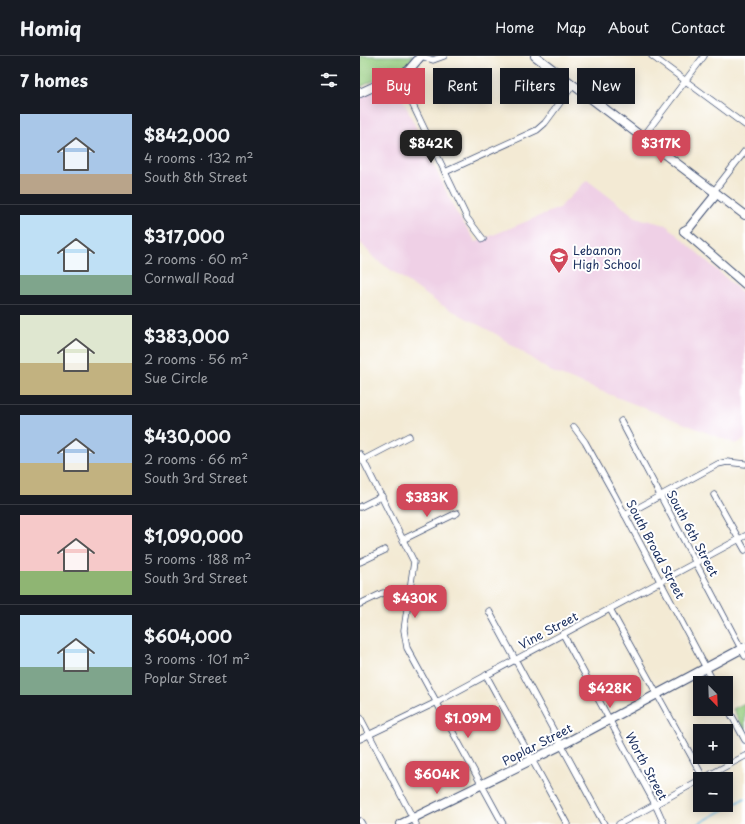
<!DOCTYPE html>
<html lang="en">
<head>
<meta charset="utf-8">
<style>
  :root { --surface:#171b24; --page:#242831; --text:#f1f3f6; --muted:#9ea1a6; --line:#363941; --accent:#d1495b }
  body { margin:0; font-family:"Playpen Sans",sans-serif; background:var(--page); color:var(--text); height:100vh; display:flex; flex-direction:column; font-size:15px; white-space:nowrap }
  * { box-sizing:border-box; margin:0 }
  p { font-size:13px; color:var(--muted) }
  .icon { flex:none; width:22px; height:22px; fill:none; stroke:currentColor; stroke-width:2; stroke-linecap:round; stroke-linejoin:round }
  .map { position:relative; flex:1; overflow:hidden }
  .drawer { display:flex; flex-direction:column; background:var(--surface); width:360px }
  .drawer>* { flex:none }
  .banner { position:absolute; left:12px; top:12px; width:313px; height:36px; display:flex; gap:8px }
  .needle { width:26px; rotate:157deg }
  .fabs { position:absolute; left:333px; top:620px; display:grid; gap:8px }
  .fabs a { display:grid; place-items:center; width:40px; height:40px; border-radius:0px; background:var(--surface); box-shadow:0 2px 10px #0003; font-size:20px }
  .price { position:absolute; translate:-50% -34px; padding:0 9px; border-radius:8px; background:var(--accent); color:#fff; font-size:13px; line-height:26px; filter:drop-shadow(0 1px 2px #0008) }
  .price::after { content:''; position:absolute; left:50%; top:24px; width:12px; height:9px; margin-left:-6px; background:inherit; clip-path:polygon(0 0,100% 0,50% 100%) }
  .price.active { background:#222; color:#fff }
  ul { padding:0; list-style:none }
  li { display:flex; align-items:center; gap:12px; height:100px; padding:0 20px }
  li+li { border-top:1px solid var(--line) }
  li span { display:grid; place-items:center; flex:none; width:112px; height:80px; border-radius:0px; color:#555 }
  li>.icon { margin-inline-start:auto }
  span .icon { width:48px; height:48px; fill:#fffc; stroke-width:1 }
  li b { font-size:17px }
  h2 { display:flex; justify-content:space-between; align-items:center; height:48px; padding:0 20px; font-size:17px }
  .tag { padding:0 14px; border-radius:0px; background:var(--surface); box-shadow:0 2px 10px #0003; font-size:14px; line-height:36px }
  .tag.active { background:var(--accent); color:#fff }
  header { display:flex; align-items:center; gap:24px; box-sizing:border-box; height:56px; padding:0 20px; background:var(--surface); border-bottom:1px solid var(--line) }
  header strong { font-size:19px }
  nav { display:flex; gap:22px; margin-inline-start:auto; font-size:14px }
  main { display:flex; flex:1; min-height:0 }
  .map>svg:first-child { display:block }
</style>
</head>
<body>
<header>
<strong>Homiq</strong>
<nav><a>Home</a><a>Map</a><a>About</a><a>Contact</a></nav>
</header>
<main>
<section class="drawer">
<h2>7 homes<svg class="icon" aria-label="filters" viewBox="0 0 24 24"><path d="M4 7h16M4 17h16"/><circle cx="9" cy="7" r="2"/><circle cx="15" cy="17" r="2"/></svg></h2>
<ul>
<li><span style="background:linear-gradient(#a9c7e8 75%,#b9a48a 0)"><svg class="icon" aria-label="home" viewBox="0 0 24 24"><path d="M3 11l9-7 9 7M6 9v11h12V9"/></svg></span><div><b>$842,000</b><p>4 rooms · 132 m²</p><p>South 8th Street</p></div></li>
<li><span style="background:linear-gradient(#bfe0f5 75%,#7fa58c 0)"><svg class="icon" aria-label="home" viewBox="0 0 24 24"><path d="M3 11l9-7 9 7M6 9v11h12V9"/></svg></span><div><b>$317,000</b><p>2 rooms · 60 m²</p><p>Cornwall Road</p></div></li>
<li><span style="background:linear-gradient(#dfe7d0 60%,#c2b280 0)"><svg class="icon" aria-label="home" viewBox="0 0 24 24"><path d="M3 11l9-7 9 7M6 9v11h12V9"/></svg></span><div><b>$383,000</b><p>2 rooms · 56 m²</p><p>Sue Circle</p></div></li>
<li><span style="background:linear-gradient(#a9c7e8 60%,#c2b280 0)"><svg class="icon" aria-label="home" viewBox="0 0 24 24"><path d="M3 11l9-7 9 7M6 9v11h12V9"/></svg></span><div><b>$430,000</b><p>2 rooms · 66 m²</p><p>South 3rd Street</p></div></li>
<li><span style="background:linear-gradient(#f6c9c9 70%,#8fb573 0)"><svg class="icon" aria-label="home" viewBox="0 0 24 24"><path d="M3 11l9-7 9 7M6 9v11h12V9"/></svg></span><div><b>$1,090,000</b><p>5 rooms · 188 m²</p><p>South 3rd Street</p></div></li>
<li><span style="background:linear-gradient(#bfe0f5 65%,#7fa58c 0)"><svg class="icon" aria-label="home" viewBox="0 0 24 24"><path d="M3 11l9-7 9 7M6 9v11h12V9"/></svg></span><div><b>$604,000</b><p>3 rooms · 101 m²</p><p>Poplar Street</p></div></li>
</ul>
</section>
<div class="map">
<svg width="385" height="768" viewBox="0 0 385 768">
  <rect width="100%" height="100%" fill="#fff"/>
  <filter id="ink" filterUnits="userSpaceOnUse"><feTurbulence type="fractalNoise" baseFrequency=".025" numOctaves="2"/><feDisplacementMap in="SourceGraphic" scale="8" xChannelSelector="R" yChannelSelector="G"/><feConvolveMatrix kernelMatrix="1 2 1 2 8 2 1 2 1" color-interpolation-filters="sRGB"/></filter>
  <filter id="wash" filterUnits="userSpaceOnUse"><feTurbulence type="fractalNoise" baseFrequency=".012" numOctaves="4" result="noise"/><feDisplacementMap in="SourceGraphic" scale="16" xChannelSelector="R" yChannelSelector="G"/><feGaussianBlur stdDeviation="0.9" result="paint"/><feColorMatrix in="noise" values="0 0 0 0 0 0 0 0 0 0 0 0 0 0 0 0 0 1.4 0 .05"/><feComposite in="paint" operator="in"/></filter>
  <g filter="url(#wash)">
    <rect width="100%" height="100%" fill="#f3ead4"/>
    <path fill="#efd0e6" d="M34,25l62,131 20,30 83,-34 28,-28 50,38 29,7 79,70v144l-9,5 -186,-73 -54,-37 -58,-31 -64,-45 -14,-16v-145z"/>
    <g fill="#98cf82" stroke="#5a7f70">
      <path d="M0,0h53l-6,10 -47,21z"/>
      <path d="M385,647v28l-12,-22z"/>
    </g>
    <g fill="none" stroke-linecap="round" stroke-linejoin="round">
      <path stroke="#69b9e4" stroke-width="1.5" d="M338,768l47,-26"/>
    </g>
  </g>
  <g filter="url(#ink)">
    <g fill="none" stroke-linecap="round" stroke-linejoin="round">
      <defs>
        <g id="street">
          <path d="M61,0l12,4 11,-4"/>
          <path d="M292,0l93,69"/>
          <path d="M39,20l68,142 16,21"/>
          <path d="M283,81l61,-81"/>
          <path d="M85,116l92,-42 8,-7 28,-38"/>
          <path d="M354,135l31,-40"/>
          <path d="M261,365l124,235"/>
          <path d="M214,371l11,15 29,52 100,189"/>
          <path d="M0,398l54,108 -10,68 3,18 96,176"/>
          <path d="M3,404l46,-24"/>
          <path d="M354,439l31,55"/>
          <path d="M0,451l22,-11"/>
          <path d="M265,459l93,-51 9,-2 18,2"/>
          <path d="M44,483l53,-26"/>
          <path d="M0,506l25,-12"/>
          <path d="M0,548l23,-11 27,3"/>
          <path d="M250,553l94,170"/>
          <path d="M129,555l115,213"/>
          <path d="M203,578l92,170 9,20"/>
          <path d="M126,619l81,149"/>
          <path d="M366,649l19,35"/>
          <path d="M0,661l56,107"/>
          <path d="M0,683l77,-37 308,-166"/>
          <path d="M342,723l43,-23"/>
          <path d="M0,765l2,3"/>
          <path d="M259,768l81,-44"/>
        </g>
        <g id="secondary">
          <path d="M175,0l210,159"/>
          <path d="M0,37l48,-22 13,-15"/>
          <path d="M324,175l61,53"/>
          <path d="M324,175l5,-3 25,-31v-6"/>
          <path d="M41,768l161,-79 183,-98"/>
        </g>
      </defs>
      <use href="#street" stroke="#3b4b70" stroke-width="7"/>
      <use href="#secondary" stroke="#3b4b70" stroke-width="10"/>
      <use href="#street" stroke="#fff" stroke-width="5.5"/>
      <use href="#secondary" stroke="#fff" stroke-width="8"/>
    </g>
  </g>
  <defs>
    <symbol id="school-pin" viewBox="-11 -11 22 30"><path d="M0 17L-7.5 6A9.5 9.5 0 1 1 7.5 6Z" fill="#d1495b" stroke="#fff"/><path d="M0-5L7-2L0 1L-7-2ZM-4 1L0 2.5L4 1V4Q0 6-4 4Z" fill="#fff"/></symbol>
  </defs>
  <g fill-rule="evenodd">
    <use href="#school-pin" x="188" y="190" width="22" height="30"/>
  </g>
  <g text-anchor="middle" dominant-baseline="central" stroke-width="4" stroke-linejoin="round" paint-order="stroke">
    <g font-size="12" fill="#1b2f5e" stroke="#fff" text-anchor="start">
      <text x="213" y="194">Lebanon<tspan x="213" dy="14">High School</tspan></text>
    </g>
    <g font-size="12" fill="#1b2f5e" stroke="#fff">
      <text transform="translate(333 477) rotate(62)">South 6th Street</text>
      <text transform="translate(296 493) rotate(62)">South Broad Street</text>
      <text transform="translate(188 574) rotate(-28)">Vine Street</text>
      <text transform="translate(177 688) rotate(-27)">Poplar Street</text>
      <text transform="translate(287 710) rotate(62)">Worth Street</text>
    </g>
  </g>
</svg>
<div class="fabs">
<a><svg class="needle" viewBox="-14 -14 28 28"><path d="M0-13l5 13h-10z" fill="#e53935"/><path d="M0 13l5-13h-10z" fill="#9ea1a6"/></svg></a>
<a>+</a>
<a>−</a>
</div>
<b class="price active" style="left:71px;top:108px">$842K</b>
<b class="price" style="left:301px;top:108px">$317K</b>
<b class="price" style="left:67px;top:462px">$383K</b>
<b class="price" style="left:55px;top:563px">$430K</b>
<b class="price" style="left:250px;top:653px">$428K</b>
<b class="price" style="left:108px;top:683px">$1.09M</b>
<b class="price" style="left:77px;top:739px">$604K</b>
<div class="banner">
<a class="tag active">Buy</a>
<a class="tag">Rent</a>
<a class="tag">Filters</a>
<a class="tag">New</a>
</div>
</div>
</main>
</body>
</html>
